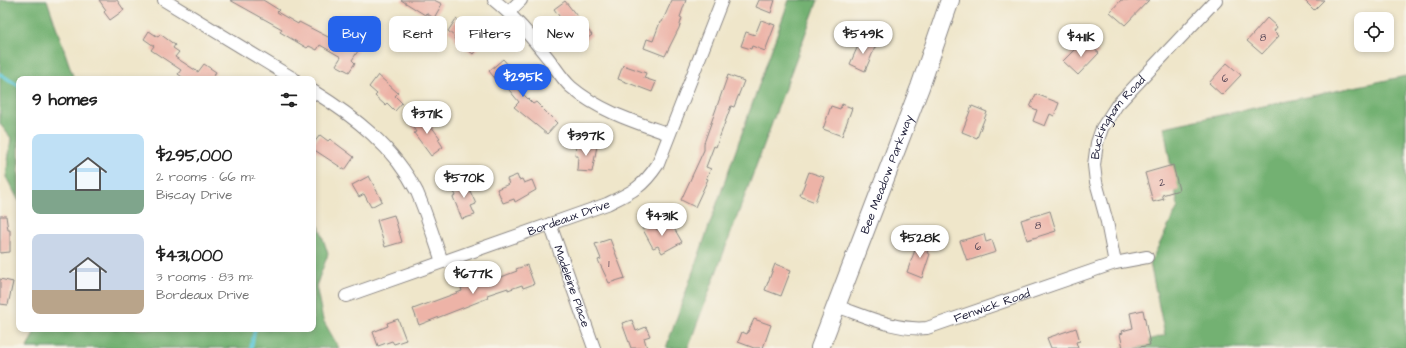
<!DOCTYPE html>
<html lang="en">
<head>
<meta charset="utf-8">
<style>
  :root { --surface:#fff; --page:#f2f2f2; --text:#222; --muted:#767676; --accent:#2563eb }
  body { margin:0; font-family:"Architects Daughter",sans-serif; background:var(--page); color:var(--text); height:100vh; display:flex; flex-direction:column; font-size:15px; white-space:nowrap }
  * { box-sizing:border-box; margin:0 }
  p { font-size:13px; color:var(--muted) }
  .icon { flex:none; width:22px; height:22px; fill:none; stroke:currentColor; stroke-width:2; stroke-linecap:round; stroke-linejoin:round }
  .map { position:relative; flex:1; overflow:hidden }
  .panel { position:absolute; left:16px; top:76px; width:300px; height:256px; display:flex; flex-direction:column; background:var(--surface); border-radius:8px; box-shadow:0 2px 6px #0003 }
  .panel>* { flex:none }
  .banner { position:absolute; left:328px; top:16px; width:380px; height:36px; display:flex; gap:8px }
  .buttons { position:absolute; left:1354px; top:12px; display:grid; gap:8px }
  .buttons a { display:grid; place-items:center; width:40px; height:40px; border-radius:8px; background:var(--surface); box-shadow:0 2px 6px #0003; font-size:20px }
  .price { position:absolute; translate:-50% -34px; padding:0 9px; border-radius:14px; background:#fff; color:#222; font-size:13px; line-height:26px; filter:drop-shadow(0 1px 2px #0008) }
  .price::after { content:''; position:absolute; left:50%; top:24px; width:12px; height:9px; margin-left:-6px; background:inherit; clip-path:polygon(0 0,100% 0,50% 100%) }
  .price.selected { background:var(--accent); color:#fff }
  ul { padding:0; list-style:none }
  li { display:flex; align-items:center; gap:12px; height:100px; padding:0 16px }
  li span { display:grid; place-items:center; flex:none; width:112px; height:80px; border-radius:8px; color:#555 }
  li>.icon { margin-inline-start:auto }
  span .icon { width:48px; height:48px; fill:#fffc; stroke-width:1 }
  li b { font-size:17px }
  h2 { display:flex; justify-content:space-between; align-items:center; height:48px; padding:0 16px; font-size:17px }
  .chip { padding:0 14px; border-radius:8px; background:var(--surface); box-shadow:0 2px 6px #0003; font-size:14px; line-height:36px }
  .chip.selected { background:var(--accent); color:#fff }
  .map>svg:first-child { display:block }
</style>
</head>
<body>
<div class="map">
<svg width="1406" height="348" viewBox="0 0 1406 348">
  <rect width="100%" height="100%" fill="#f7f3e8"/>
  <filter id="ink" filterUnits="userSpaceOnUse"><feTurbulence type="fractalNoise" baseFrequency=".025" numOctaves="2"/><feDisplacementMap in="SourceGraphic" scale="8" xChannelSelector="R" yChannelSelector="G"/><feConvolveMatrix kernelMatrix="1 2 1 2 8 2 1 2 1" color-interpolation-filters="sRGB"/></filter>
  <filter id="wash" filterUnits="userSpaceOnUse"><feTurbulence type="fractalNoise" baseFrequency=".012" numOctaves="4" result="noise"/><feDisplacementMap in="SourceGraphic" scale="16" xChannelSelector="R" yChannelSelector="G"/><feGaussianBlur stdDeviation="0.9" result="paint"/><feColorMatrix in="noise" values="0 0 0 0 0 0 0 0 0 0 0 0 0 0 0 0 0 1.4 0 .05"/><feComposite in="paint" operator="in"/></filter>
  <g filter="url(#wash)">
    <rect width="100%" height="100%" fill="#efe6ca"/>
    <g fill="#73b172" stroke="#4a6a56">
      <path d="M0,0h47l27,79h-55v122l-13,-24 5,-39 -11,-14z"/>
      <path d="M789,0h29l-130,348h-22z"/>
      <path d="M1406,76v272h-285l44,-13 -15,-72 28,-56 -14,-80z"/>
      <path d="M313,223l6,3 9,28 -12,32 7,34 16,28h-312l9,-19h277z"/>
    </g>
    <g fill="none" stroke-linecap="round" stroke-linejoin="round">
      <g stroke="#5fc9da" stroke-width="3.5">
        <path d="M0,74l19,12"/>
        <path d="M251,348l4,-19"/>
      </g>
    </g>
    <g id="blocks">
      <g fill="#edb3a7">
        <path d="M99,0h18l7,10 -14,10 -6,-8 2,-2z"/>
        <path d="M230,0h33l16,10 -2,2 21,12 1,-2 33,17 2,-3 6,4 9,-15 15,10 -9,14 3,2 -6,9 3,3 -6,9 -13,-7 5,-8 -21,-12 -3,5 -8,-4 -2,2 -27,-16 2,-3z"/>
        <path d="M401,0h33l8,4 -8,14 -8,-5 -1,2z"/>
        <path d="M672,0h14l-6,17 2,1 -3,10 -14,28 -21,-8 3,-9 6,2 7,-19h2z"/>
        <path d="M759,0h16l-4,13 -15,-6z"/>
        <path d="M1121,0h28l-24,25 -15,-13z"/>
        <path d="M1304,0h20l-10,10z"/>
        <path d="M565,1l27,34 -12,9 -7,-9 -3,2 -9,-12 3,-2 -10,-14z"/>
        <path d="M1267,18l10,9 -3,4 5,5 -17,18 -15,-13z"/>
        <path d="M456,19l15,13 2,-2 11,10 -11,14 -19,-15 1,-2 -7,-6z"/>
        <path d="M761,20l14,5 -10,26 -13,-5 -1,3 -10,-3 5,-14 9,3z"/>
        <path d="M149,31l9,6 2,-3 15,11 -2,3 6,4 -4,5 23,15 6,-8 12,8 -4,7h-27l-7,-5 3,-4 -30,-20 3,-4 -10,-7z"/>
        <path d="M861,39l15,6 -11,26 -15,-7z"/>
        <path d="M1080,44l5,5 4,-4 10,8 -21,22 -15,-14z"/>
        <path d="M503,59l18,21 -6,6 18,18 3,-2 21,21 -10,11 -33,-27 5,-5 -19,-23 -3,2 -8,-10z"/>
        <path d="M1227,63l14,12 -19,20 -13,-12z"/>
        <path d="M623,65l23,8 -2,5 12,4 -4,10 -34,-13z"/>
        <path d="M378,75l20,18 -3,3 7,7 -7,8 -8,-8 -2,2 -10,-9 2,-2 -8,-7z"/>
        <path d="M728,75l16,6 -10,26 -3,-1 -15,41 -2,-1 -8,21 5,2 -5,9 2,1 -13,28 -14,-7 23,-50v-7z"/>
        <path d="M1036,94l23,9 -5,13 -4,-2 -5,12 -12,-5 4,-11 -7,-3z"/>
        <path d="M842,104l10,4 -10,28 -19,-7 8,-23 9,3z"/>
        <path d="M972,106l15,6 -10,26 -15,-6z"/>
        <path d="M422,114l18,24 -2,1 5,8 -12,9 -17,-23 2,-1 -6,-9z"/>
        <path d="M320,135l8,6 2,-2 24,18 -9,13 -32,-21v-5z"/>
        <path d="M576,144l21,2 -5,26 -15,-1 1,-15h-3z"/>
        <path d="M1173,165l6,25 -17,5 2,4 -11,3 -8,-29z"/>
        <path d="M809,172l15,5 -9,25 -15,-6z"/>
        <path d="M517,175l2,5 3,-1 2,4 8,-3 4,10 -21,12 -1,-3 -11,4 -6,-14 12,-5 -2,-5z"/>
        <path d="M369,176l13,25 -11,6 -7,-13 -5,3 -7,-12z"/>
        <path d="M465,180l11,24 -5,2 4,9 -13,4 -9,-22 3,-1 -5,-11z"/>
        <path d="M1050,211l6,20 -29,9 -6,-20z"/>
        <path d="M394,215l8,27 -17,5 -8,-27z"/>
        <path d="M0,216h6l2,14h2v22l-10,1z"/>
        <path d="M653,222l4,8 14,-7 11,19 -20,11 -4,-7 -5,2 -11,-20z"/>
        <path d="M984,234l2,8 6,-2 4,12 -29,9 -7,-20z"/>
        <path d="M610,239l15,39 -16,5 -11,-23 3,-1 -6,-15z"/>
        <path d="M919,239l11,4 -3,10 3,1 -8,24 -15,-6z"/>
        <path d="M775,264l16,6 -10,26 -16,-6z"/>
        <path d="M527,265l7,19 -11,4 -1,-3 -14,5v-2l-21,7 1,3 -69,27 -6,-16 49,-18 -1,-3 21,-7 8,-3 1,3 26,-10 -1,-2z"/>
        <path d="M0,279l13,3 -5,23 -8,-1z"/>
        <path d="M1143,310l7,35 -15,3h-12l-3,-14 3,-1 -1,-2 11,-3 -3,-15z"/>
        <path d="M398,319l8,21 -12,4 -2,-3 -14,5 -5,-14 15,-6 -1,-3z"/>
        <path d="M754,319l17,6 -8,23h-9l-16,-6 4,-10 5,2z"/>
        <path d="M632,320l4,11 10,-4 4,9 -6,2 3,10h-16l-9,-25z"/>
        <path d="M1076,328l4,13 -4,1 2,6h-27l-4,-10z"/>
      </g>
    </g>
  </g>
  <g filter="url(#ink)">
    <use href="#blocks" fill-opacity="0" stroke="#888482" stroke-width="1"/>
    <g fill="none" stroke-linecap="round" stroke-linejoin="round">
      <defs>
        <g id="street">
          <path d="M164,0l130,79"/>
          <path d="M494,0c21,17 37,37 54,58 7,9 14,21 23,29 28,24 64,35 98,47"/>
          <path d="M509,12l12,-12"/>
          <path d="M313,91c42,26 81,56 104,101 10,23 17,46 25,70"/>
          <path id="s1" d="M550,224l44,124"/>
          <path id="s2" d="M1115,263l-8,-41 -11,-40 -2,-17 3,-22 5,-15 15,-23 99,-105"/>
          <path id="s3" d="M346,296l261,-92c25,-12 35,-16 51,-40l64,-164"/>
          <path id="s4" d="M836,306c29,10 60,25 91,22l188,-65 32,-6"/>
        </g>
        <g id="secondary">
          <path id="s5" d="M820,348l100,-261 30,-87"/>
        </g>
      </defs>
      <use href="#street" stroke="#888482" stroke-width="14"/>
      <use href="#secondary" stroke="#888482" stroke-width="20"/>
      <use href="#street" stroke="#fff" stroke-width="12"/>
      <use href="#secondary" stroke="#fff" stroke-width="18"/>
    </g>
  </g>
  <g text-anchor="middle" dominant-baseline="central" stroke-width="3.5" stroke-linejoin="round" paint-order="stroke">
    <g font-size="10" fill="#554656">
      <text x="1263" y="38">8</text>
      <text x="1225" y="79">6</text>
      <text x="1162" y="183">2</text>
      <text x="1038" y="226">8</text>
      <text x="978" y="247">6</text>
      <text x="609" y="264">1</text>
    </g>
    <g font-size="12" fill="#22223b" stroke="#f7f3e8">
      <text stroke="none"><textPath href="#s2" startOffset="155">Buckingham Road</textPath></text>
      <text stroke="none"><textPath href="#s5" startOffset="186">Bee Meadow Parkway</textPath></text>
      <text stroke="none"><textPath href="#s3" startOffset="236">Bordeaux Drive</textPath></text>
      <text stroke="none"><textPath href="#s1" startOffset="66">Madeleine Place</textPath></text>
      <text stroke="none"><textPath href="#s4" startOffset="163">Fenwick Road</textPath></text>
    </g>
  </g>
</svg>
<div class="buttons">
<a><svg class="icon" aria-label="locate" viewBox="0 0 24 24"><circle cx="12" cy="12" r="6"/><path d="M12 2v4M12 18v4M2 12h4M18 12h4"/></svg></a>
</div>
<b class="price" style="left:863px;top:55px">$549K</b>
<b class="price" style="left:1081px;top:58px">$411K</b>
<b class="price selected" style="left:523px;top:98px">$295K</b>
<b class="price" style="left:427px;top:135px">$371K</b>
<b class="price" style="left:586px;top:157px">$397K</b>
<b class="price" style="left:464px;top:199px">$570K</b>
<b class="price" style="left:662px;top:237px">$431K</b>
<b class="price" style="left:920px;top:259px">$528K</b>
<b class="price" style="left:473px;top:295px">$677K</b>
<div class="banner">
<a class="chip selected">Buy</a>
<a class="chip">Rent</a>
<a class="chip">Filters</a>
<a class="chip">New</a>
</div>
<section class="panel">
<h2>9 homes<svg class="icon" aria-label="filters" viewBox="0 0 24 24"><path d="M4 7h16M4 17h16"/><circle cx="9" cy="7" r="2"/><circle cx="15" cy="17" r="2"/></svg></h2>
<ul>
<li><span style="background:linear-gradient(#bfe0f5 70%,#7fa58c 0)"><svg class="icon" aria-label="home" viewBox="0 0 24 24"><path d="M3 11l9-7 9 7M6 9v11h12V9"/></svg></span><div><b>$295,000</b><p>2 rooms · 66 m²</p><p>Biscay Drive</p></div></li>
<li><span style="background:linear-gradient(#c9d6e8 70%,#b9a48a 0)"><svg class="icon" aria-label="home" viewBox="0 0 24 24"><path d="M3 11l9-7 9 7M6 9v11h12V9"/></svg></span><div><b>$431,000</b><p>3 rooms · 83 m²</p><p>Bordeaux Drive</p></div></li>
</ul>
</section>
</div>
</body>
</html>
